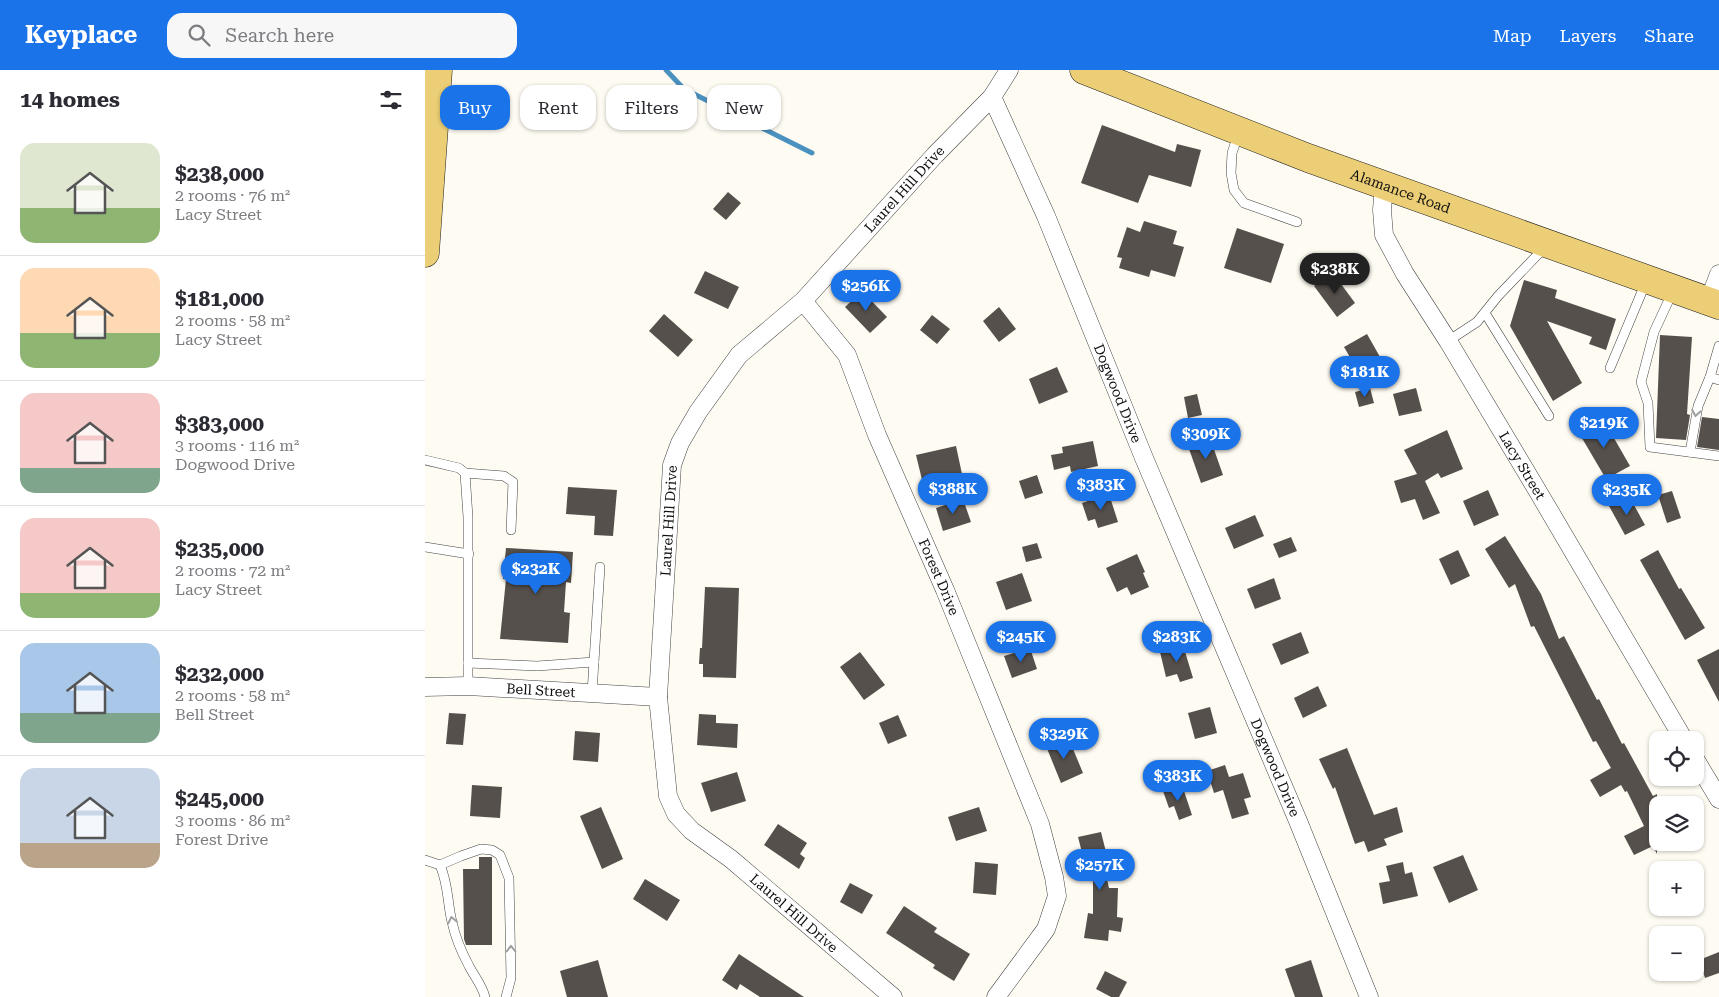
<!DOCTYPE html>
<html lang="en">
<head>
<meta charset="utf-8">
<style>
  :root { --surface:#fff; --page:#f7f7f7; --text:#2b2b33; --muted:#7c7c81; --line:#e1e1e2; --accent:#1a73e8 }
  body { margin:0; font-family:"Roboto Serif",serif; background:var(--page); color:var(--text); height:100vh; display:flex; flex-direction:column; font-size:19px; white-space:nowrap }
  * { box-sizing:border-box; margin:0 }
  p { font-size:16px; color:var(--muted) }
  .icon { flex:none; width:28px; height:28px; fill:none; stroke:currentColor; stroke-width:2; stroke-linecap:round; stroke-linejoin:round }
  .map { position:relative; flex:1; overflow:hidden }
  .details { display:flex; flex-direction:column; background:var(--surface); width:425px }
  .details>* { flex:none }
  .hud { position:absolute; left:15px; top:15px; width:475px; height:45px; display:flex; gap:10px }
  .buttons { position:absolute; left:1224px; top:661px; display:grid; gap:10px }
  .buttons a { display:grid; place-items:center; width:55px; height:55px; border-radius:10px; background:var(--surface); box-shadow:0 1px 4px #0004; font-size:25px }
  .price { position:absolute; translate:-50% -42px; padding:0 11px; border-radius:18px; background:var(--accent); color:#fff; font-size:16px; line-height:32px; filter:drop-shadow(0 1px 2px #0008) }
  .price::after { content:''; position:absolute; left:50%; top:30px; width:15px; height:11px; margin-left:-8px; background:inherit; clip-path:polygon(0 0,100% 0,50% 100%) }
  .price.on { background:#222; color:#fff }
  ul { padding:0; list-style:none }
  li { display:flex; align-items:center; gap:15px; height:125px; padding:0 20px }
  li+li { border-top:1px solid var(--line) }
  li span { display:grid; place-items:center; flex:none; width:140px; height:100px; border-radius:15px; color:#555 }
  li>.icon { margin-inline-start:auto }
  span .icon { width:60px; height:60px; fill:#fffc; stroke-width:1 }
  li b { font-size:21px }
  h2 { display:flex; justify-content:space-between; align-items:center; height:60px; padding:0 20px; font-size:21px }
  .tag { padding:0 18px; border-radius:15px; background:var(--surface); box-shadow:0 1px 4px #0004; font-size:18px; line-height:45px }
  .tag.on { background:var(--accent); color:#fff }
  header { display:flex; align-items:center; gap:30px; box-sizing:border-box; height:70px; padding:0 25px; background:var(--accent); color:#fff }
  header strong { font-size:24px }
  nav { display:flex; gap:28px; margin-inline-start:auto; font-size:18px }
  .search { width:350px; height:45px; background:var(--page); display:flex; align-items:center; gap:12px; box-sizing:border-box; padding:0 18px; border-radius:15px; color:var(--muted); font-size:19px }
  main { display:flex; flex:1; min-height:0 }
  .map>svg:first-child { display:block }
</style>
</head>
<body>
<header>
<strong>Keyplace</strong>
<div class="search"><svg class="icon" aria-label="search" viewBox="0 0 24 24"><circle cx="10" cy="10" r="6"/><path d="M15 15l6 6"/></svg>Search here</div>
<nav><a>Map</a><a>Layers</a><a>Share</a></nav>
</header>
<main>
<section class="details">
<h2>14 homes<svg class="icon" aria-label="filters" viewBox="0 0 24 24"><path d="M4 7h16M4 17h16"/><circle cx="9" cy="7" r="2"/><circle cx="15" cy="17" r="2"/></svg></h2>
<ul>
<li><span style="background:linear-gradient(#dfe7d0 65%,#8fb573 0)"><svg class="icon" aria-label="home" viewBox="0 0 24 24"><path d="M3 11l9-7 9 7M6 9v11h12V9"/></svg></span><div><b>$238,000</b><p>2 rooms · 76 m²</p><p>Lacy Street</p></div></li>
<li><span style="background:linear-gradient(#ffd9b3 65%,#8fb573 0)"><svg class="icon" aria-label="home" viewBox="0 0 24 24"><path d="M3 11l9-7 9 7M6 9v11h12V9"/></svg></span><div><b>$181,000</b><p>2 rooms · 58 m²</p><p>Lacy Street</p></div></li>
<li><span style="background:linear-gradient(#f6c9c9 75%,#7fa58c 0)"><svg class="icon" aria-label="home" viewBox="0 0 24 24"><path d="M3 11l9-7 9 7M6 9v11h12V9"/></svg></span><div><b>$383,000</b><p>3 rooms · 116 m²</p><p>Dogwood Drive</p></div></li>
<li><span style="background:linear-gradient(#f6c9c9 75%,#8fb573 0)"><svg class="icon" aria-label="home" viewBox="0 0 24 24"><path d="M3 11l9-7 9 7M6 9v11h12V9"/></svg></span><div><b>$235,000</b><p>2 rooms · 72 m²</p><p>Lacy Street</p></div></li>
<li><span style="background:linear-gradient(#a9c7e8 70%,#7fa58c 0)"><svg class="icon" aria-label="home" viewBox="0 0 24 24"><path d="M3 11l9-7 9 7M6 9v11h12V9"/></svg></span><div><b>$232,000</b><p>2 rooms · 58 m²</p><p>Bell Street</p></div></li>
<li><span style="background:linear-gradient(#c9d6e8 75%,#b9a48a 0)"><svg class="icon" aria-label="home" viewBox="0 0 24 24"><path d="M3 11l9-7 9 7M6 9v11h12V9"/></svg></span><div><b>$245,000</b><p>3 rooms · 86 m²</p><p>Forest Drive</p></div></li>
</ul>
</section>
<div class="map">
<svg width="1294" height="927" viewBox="0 0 1294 927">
  <rect width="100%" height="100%" fill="#fefbf2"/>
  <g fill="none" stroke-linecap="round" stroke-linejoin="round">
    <path stroke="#4a91c0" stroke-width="5" d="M241,0l18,19 128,64"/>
  </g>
  <g fill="#56504c">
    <path d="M677,55l73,27 2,-8 24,6 -10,37 -42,-12 -11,28 -57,-20z"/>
    <path d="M303,122l13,11 -15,17 -13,-11z"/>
    <path d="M719,151l33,10 -4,13 11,3 -9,30 -24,-7 -2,7 -30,-9 3,-10 -5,-1 10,-30 13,5z"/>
    <path d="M812,158l47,16 -13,39 -47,-15z"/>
    <path d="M280,201l34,16 -11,22 -34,-16z"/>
    <path d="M908,203l22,30 -18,14 -23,-31z"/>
    <path d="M1099,210l33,10 -2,8 61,21 -10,31 -17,-6 3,-7 -45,-16 35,62 -29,18 -43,-75z"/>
    <path d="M437,221l25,26 -17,16 -25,-26z"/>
    <path d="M574,237l17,22 -17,13 -16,-21z"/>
    <path d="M239,244l29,26 -15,17 -29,-26z"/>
    <path d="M507,245l18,14 -13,15 -17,-14z"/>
    <path d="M942,264l17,30 -23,12 -17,-29z"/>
    <path d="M1235,265l32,2 -5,77 3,1 -4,25 -30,-2z"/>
    <path d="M632,297l11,25 -29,12 -10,-25z"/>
    <path d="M945,318l4,15 -15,4 -4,-15z"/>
    <path d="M991,318l6,23 -23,5 -6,-22z"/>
    <path d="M772,324l5,21 -14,3 -4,-21z"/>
    <path d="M1277,347l17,2v31l-22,-3z"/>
    <path d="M1178,349l27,47 -24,13 -27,-46z"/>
    <path d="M1022,360l16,39 -22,9 -3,-5 -13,8 15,32 -17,7 -8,-21 -14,4 -7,-22 23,-7 -13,-24z"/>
    <path d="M785,368l13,37 -22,8 -13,-37z"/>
    <path d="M668,371l5,25 -27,6 -1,-6 -16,4 -3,-15 12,-2 -1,-6z"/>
    <path d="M531,376l6,28 -39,10 -7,-29z"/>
    <path d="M612,405l6,18 -18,6 -6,-18z"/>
    <path d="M143,417l49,3 -4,46 -19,-1 1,-19 -29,-2z"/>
    <path d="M1063,420l11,25 -25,11 -11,-25z"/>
    <path d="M1247,421l9,27 -14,5 -9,-28z"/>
    <path d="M684,424l9,28 -20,6 -3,-9 -7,2 -6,-18z"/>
    <path d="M1204,426l16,29 -20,10 -16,-29z"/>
    <path d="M538,429l8,23 -28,9 -7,-23z"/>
    <path d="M830,445l9,21 -30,13 -9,-21z"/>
    <path d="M1080,466l36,58 18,45 5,-3 33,64 2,-1 23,45 2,-1 29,53 4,-2v60l-4,-8 -19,9 -10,-19 20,-10 -17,-35 -2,1 -4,-7 -21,12 -10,-17 21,-12 -15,-27 -3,1 -59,-116 -3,1 -16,-43 -6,4 -24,-39z"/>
    <path d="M866,467l6,14 -18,7 -6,-14z"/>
    <path d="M612,473l5,15 -16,4 -4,-15z"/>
    <path d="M81,478l67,4 -2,31 -5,-1 -2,30 6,1 -2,30 -68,-4 6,-60h-3z"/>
    <path d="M1033,480l12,26 -19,9 -12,-26z"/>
    <path d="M1233,480l21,39 2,-1 24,40 -20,12 -45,-80z"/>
    <path d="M712,484l8,18 -2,1 6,14 -18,8 -4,-8 -10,5 -11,-24z"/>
    <path d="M597,503l10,28 -26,9 -10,-28z"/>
    <path d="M849,508l7,21 -26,10 -8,-20z"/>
    <path d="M280,517l34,1 -3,90 -33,-1v-13h-4l1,-16h2z"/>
    <path d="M876,562l8,21 -28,12 -9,-21z"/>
    <path d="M758,575l10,33 -13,4 -3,-8 -11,3 -6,-25z"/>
    <path d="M605,578l7,21 -25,9 -8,-22z"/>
    <path d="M1294,579v53l-22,-42z"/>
    <path d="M435,582l25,33 -21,15 -24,-33z"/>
    <path d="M893,616l9,20 -24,12 -9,-20z"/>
    <path d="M785,637l7,26 -22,6 -7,-26z"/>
    <path d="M24,643l17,1 -3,31 -17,-1z"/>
    <path d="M274,644l17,1v8l22,1 -1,24 -40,-3z"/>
    <path d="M473,645l9,21 -19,8 -9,-21z"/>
    <path d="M150,661l25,2 -2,29 -25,-2z"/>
    <path d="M643,667l15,36 -22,10 -15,-37z"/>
    <path d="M922,678l27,67 23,-8 6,25 -19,7 3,6 -19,7 -4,-11 -9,3 -20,-57 -2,2 -14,-30z"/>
    <path d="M800,695l4,12 14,-4 8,24 -7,2 5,15 -17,5 -9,-29 -9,3 -7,-22z"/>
    <path d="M312,702l9,29 -35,11 -10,-29z"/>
    <path d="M47,715l30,2 -2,31 -30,-2z"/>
    <path d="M757,715l10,30 -13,5 -5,-14 -5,2 -6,-17z"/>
    <path d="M176,737l22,52 -21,10 -22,-53z"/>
    <path d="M554,737l8,24 -31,10 -8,-24z"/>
    <path d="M353,754l29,19 -7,11 5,4 -6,11 -35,-24z"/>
    <path d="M676,762l6,24 -5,1 7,31h9l-1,29 6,1 -2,14 -12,-2 -1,11 -24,-3 4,-25 5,1v-36l-4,2 -11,-43z"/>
    <path d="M1038,785l15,35 -29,13 -16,-36z"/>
    <path d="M54,787h13v88h-26l-2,-6 -1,-70h16z"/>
    <path d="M550,792l23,2 -2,31 -23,-2z"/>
    <path d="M978,792l2,12 7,-2 6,24 -35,8 -4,-21 11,-2 -4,-15z"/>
    <path d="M220,809l35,21 -13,21 -34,-22z"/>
    <path d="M425,813l23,12 -11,19 -22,-12z"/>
    <path d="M479,836l33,22 -3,4 36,22 -16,27 -21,-13 2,-3 -49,-32z"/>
    <path d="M1294,882v21l-14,5 -6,-18z"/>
    <path d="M314,884l65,43h-44l-20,-13 -3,6 -15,-10z"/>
    <path d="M173,890l10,37h-41l-7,-26z"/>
    <path d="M886,890l12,37h-28l-10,-28z"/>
    <path d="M680,901l22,11 -8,15h-8l-15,-8z"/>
  </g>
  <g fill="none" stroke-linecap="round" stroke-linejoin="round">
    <defs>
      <g id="service">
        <path d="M813,65l-6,18 -1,20 3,17 10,13 53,19"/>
        <path d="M1248,221l-19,41 -13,50 7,21 2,44 69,9"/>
        <path d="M1060,243l64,103"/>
        <path d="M1023,271l29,-19 21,-26 47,-49"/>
        <path d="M1294,276l-9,31 9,3"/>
        <path d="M1185,298l36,-86"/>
        <path d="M1265,382l8,-46 12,-29"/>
        <path d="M0,390l34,8 6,5 3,44v169"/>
        <path d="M40,403l39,3 9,6 -2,48"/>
        <path d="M0,477l44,7"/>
        <path d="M43,593l69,3 57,-4"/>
        <path d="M167,623l8,-126"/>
        <path d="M0,790l15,5c9,21 7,37 12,57 3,14 10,31 17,44 5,10 13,19 16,31"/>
        <path d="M15,795l21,-9 20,-7 11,1 8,5 9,23 2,100 -5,19"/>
      </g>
      <g id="minor">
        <path id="s1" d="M567,27l54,119 98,242 154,363 71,176"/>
        <path id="s2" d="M959,114l-2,26 2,25 21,39 43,67 92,154 144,245"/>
        <path id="s3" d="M378,231l44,54 30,80 68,155 95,234 14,53 3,19 -11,33 -50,68"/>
        <path d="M1284,231l10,-27"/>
        <path id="s4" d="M0,617l43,-1 190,11"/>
        <path d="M1270,689l24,40"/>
        <path id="s5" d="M468,927l-162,-138 -39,-28 -16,-17 -8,-18 -10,-99 14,-232 8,-22 18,-31 41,-57 64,-54 132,-146 57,-58 17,-27"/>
      </g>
      <g id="primary">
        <path id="s6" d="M659,0l224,88 411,147"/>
        <path d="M0,183l13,-183"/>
      </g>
    </defs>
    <use href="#service" stroke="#424242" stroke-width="10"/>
    <use href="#minor" stroke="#424242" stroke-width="19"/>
    <use href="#primary" stroke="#202020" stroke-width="29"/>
    <use href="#service" stroke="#fff" stroke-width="9"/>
    <use href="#minor" stroke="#fff" stroke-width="18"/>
    <use href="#primary" stroke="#ebce75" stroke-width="28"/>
  </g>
  <defs><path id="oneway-chevron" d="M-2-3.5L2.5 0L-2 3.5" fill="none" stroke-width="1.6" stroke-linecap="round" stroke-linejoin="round" transform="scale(1.25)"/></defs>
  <g stroke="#9f9f9f">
    <use href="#oneway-chevron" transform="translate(1271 343) rotate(100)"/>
    <use href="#oneway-chevron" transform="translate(27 850) rotate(-102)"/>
    <use href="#oneway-chevron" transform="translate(86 879) rotate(-90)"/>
  </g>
  <g text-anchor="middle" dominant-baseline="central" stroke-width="5" stroke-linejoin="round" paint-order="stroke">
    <g font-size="14" fill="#0f0f0f" stroke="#fff">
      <text stroke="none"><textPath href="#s5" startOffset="1000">Laurel Hill Drive</textPath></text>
      <text stroke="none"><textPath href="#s6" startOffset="339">Alamance Road</textPath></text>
      <text stroke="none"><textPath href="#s1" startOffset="322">Dogwood Drive</textPath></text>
      <text stroke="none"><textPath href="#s2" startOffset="320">Lacy Street</textPath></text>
      <text stroke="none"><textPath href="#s5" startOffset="580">Laurel Hill Drive</textPath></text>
      <text stroke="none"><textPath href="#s3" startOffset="310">Forest Drive</textPath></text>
      <text stroke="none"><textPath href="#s4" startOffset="116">Bell Street</textPath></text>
      <text stroke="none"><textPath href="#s1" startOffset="728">Dogwood Drive</textPath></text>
      <text transform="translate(369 843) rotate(41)">Laurel Hill Drive</text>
    </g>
  </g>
</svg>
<div class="buttons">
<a><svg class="icon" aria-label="locate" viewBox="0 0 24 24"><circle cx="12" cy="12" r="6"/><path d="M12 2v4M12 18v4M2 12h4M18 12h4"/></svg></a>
<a><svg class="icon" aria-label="layers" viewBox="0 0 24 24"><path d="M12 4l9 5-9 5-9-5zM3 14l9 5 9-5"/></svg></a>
<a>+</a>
<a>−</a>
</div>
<b class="price on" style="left:910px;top:225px">$238K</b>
<b class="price" style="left:441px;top:242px">$256K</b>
<b class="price" style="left:940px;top:328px">$181K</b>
<b class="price" style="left:1179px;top:379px">$219K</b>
<b class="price" style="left:781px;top:390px">$309K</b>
<b class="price" style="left:676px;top:441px">$383K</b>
<b class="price" style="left:528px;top:445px">$388K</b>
<b class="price" style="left:1202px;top:446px">$235K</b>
<b class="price" style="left:111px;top:525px">$232K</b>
<b class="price" style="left:596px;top:593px">$245K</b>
<b class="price" style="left:752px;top:593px">$283K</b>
<b class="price" style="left:639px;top:690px">$329K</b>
<b class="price" style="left:753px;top:732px">$383K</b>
<b class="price" style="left:675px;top:821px">$257K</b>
<div class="hud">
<a class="tag on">Buy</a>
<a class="tag">Rent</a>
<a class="tag">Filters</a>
<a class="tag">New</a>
</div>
</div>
</main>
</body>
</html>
